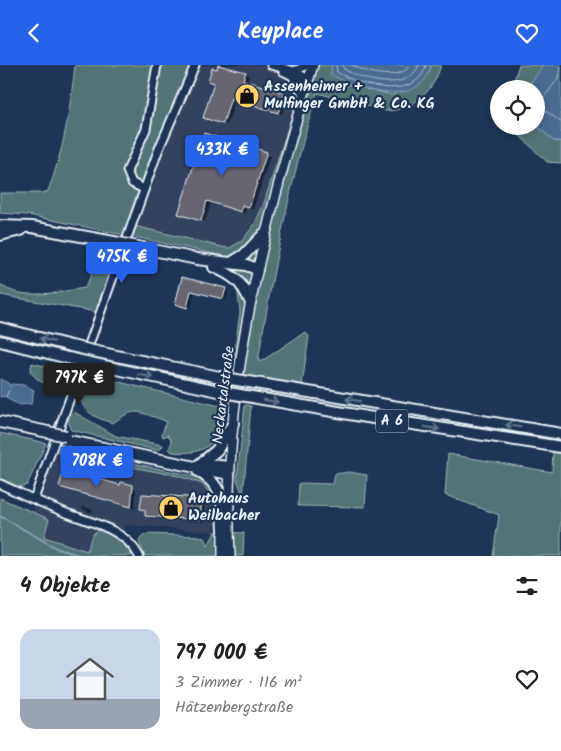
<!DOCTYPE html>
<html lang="de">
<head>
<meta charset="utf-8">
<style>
  :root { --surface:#fff; --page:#f6f6f6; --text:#222; --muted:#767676; --line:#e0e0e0; --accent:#2563eb }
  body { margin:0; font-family:Kalam,sans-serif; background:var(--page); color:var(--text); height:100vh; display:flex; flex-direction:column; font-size:19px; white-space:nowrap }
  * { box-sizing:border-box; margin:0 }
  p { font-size:16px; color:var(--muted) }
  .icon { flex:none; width:28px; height:28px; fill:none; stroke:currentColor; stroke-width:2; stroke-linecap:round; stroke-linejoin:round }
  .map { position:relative; height:491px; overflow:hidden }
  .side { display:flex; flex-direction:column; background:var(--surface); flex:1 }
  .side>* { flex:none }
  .tools { position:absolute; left:490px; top:15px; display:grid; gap:10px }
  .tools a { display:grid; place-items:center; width:55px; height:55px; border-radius:50%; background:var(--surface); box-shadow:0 2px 8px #0003; font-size:25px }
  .price { position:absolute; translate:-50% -42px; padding:0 11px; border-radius:5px; background:var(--accent); color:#fff; font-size:16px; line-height:32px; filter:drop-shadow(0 1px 2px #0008) }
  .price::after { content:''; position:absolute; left:50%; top:30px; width:15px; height:11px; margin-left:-8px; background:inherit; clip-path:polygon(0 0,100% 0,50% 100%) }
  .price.active { background:#222; color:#fff }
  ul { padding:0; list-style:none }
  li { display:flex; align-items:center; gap:15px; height:125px; padding:0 20px }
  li+li { border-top:1px solid var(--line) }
  li span { display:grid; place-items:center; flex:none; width:140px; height:100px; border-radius:15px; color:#555 }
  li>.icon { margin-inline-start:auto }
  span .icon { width:60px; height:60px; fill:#fffc; stroke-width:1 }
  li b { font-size:21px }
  h2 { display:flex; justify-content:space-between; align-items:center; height:60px; padding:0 20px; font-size:21px }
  header { display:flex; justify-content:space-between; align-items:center; height:65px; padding:0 20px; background:var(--accent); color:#fff; font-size:22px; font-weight:700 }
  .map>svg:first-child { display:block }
</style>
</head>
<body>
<header><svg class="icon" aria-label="back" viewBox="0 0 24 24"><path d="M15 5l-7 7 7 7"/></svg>Keyplace<svg class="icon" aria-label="heart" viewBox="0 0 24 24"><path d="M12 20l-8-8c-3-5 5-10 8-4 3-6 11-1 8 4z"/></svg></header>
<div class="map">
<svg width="561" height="491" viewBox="0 0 561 491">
  <rect width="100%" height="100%" fill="#1d3557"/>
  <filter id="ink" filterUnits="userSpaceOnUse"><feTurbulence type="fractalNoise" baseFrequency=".02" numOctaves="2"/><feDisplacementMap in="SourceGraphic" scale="10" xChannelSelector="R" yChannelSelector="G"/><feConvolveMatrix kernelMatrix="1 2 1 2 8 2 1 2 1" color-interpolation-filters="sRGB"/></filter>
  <g filter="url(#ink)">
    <g fill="#33435e">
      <path d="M190,0h118l-45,140 -15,30 -6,6 -13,7 -20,-3 -83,-21 23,-62z"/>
      <path d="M55,387l101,18 46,14 12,15 1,33 -89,-7 -6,13 -22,-8 -5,4 -6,18 -44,-15 -10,-24z"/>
    </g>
    <g fill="#517576" stroke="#9cb3b7">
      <path d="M75,0h115l-41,97 -23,62 96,23 7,1 13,-7 12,-16 9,-19 45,-141h24l15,19 45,11 37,-23 2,-7h10c-7,26 -27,45 -55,46l-69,-18c-27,87 -44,178 -59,268h4l43,-29 4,4 -7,49 -68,-10 2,-13 -2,-7 6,-43 -2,-19 -5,-9 -18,-10 5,-19 -192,-40 -28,-2v-20h42l6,-2c16,-41 22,-82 27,-126z"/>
      <path d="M519,0h24c-3,9 -12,14 -15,24h-17z"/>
      <path d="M536,60l18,16h7v22l-14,-1 -31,-30 -2,-6z"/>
      <path d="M93,206l15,5 -11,36 -97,-17v-11c20,18 61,7 85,4z"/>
      <path d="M32,298l41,10c-9,21 -32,14 -43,-2z"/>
      <path d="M83,311l15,1 122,29 5,4c-5,33 -20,46 -53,42l-3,-3 3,-8 -4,-6 -5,2 -1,-3 4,-12 -3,-2c-26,-8 -27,-14 -50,3 -25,-6 -41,-20 -30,-47z"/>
      <path d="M245,340l6,1 -8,90 -6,-17z"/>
      <path d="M74,347l42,24 47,9 -1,3 -6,2 -85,-20c-4,-6 -4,-14 3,-18z"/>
      <path d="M0,368l46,10 -19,42 -7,2 -20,-9z"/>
      <path d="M561,377v114h-68l6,-41 -54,-20 3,-41 104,18 1,-21z"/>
      <path d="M57,382l136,29 12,6 9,10 -2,4 -10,-12 -24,-8 -123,-24z"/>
      <path d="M349,407l18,3 -2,32 -67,-1 1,-23 34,1 2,-10z"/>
      <path d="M0,433l49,21 -5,18 43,14c2,-5 3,-14 7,-18 13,-12 33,14 38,23h-132z"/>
      <path d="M215,467l29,1 -1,23h-98l-6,-14 3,-6 6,-2 51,2 7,3 2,7z"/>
    </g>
    <g fill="#496c90" stroke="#89a1ba">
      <path d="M332,0h99c-10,45 -73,26 -100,9z"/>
      <path d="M543,0h18v76h-7l-18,-16v-36h-8c3,-10 11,-15 15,-24z"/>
      <path d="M0,314l8,4 2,4 1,-3 13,1 10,5 -3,14 -12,1 -13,-7 3,-8 -3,6 -6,1z"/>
    </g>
    <g fill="#0007">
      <path d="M219,0l30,10 -2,8 41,13 -6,18 -47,-14 -8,25 -22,-7z"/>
      <path d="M266,89l4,2 -17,54 -7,-2 -1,5 -34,-10 -6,19 -21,-7z"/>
      <path d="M183,213l43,11 2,2 -2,9 -32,-8 -4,16 -11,-3 -3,-1z"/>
      <path d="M121,421l15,3 -1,20 -75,-22z"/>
      <path d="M201,435l4,2 -2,20 -53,-4 -8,-9z"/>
      <path d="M83,441l10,4 -1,3 -10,-4z"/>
    </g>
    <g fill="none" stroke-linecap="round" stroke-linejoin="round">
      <g stroke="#a8bcce" stroke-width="1">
        <path d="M336,0l1,7c21,14 81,30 89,-7"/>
        <path d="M343,0l1,4c19,12 64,24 75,-4"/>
        <path d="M352,0c15,8 47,17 59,0"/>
        <path d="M561,3l-4,12 -19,25 23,17"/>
      </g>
      <path stroke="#89a1ba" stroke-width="2" d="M0,451l58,33 24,7"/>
    </g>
    <g fill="#666570" stroke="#e8f1f8">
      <path d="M218,0l28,7 -3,8 42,13 -7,20 -47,-15 -8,26 -20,-6 11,-35 -6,-2 4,-13 5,1z"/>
      <path d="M204,68l63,19 -18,56 -7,-2 -1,6 -34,-11 -6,20 -23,-7z"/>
      <path d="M182,212l44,11 -3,11 -32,-8 -4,17 -12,-4z"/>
      <path d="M64,404l56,16 1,-3 12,3 -2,22 -72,-20z"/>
      <path d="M142,429l60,4 -2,22 -55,-4v-6l-5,-1z"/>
    </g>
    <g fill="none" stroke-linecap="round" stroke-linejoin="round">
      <defs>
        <g id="minor">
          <path d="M271,0l23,6 15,8"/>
          <path d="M283,6l24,12"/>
          <path d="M294,6l14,-6"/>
          <path d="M293,12l11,19"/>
          <path d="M144,124l-12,-6 -5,-12 19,-42 11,-64"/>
          <path d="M0,419c21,10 42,19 64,28 28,11 60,16 75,44"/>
          <path d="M34,434l124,-348 37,-86"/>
        </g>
        <g id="major">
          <path d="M223,491v-22"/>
          <path d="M230,491c-9,-168 34,-332 83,-491"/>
        </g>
        <g id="highway">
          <path d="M0,161l32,1 82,15"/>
          <path d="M0,170l21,-5"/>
          <path d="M133,181l64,13 49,6 11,4"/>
          <path d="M231,198l13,-8 21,-22"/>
          <path d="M214,202c19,8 28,15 36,34"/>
          <path d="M0,263l71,18"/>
          <path d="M0,276l68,17"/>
          <path d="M102,288l123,25"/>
          <path d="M99,300l124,27"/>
          <path d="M0,357l48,10"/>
          <path d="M65,375l164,34"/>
          <path d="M200,399l17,-14 16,-26"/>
          <path d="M209,400l20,2"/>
          <path d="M198,406c27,16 24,31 26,59"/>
        </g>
      </defs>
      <use href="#minor" stroke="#e8f1f8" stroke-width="11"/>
      <use href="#major" stroke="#e8f1f8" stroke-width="12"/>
      <use href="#highway" stroke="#e8f1f8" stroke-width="14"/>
      <use href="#minor" stroke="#1d3557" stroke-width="7"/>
      <use href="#major" stroke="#1d3557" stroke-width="9"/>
      <use href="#highway" stroke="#1d3557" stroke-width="10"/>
      <defs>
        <g id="highway-bridge">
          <path d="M114,177l19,4"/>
          <path d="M71,281l31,7"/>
          <path d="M68,293l31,7"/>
          <path d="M225,313l336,56"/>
          <path d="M223,327l144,25 194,30"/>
          <path d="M48,367l18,4"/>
        </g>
      </defs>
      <use href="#highway-bridge" stroke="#e8f1f8" stroke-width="14" stroke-linecap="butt"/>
      <use href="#highway-bridge" stroke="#1d3557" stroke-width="10"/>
    </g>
    <defs><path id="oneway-shaft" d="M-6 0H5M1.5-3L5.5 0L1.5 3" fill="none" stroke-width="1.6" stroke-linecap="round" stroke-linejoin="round" transform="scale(1.25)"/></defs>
    <g stroke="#64778f">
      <use href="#oneway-shaft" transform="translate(47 275) rotate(-166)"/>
      <use href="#oneway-shaft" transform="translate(146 311) rotate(12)"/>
      <use href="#oneway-shaft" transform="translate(353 335) rotate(-171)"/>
      <use href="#oneway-shaft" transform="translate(271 336) rotate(10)"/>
      <use href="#oneway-shaft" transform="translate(513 361) rotate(-171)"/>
      <use href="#oneway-shaft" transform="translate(432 363) rotate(9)"/>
    </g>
  </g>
  <defs>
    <symbol id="shop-disc" viewBox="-11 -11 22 22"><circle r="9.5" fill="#ffd166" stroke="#1d3557"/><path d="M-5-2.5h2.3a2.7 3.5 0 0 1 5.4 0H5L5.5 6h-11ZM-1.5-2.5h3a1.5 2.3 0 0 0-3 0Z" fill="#111"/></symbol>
  </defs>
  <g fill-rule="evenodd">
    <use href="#shop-disc" x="233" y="17" width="28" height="28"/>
    <use href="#shop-disc" x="157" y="429" width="28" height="28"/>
  </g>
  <g text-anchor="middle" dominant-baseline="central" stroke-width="4.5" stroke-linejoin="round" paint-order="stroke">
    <rect fill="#1d3557" stroke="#abb9c8" stroke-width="1" x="376" y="344.5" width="32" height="23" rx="4"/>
    <g font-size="14" font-weight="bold" fill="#e8f1f8">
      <text x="392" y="356">A 6</text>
    </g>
    <g font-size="15" font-weight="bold" fill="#e8f1f8" stroke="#1d3557" text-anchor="start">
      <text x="264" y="22">Assenheimer +<tspan x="264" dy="17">Mulfinger GmbH &amp; Co. KG</tspan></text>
      <text x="188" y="434">Autohaus<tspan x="188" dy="17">Weilbacher</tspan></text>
    </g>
    <g font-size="15" fill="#e8f1f8" stroke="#1d3557">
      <text transform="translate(224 330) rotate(-83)">Neckartalstraße</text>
    </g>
  </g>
</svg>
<div class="tools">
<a><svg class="icon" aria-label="locate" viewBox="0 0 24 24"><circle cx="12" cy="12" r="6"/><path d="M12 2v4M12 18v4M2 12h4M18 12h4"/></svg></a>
</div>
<b class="price" style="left:222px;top:112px">433K €</b>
<b class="price" style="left:122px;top:219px">475K €</b>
<b class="price active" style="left:79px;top:340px">797K €</b>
<b class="price" style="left:97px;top:423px">708K €</b>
</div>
<section class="side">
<h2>4 Objekte<svg class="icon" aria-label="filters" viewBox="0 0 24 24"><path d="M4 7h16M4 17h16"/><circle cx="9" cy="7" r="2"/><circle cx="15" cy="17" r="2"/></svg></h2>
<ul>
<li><span style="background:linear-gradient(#c9d6e8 70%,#9aa5b1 0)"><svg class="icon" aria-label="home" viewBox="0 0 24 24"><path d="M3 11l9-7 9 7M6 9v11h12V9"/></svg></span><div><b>797 000 €</b><p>3 Zimmer · 116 m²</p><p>Hätzenbergstraße</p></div><svg class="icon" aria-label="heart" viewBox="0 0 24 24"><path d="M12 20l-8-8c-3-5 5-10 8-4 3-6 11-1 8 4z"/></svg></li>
</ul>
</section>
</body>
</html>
